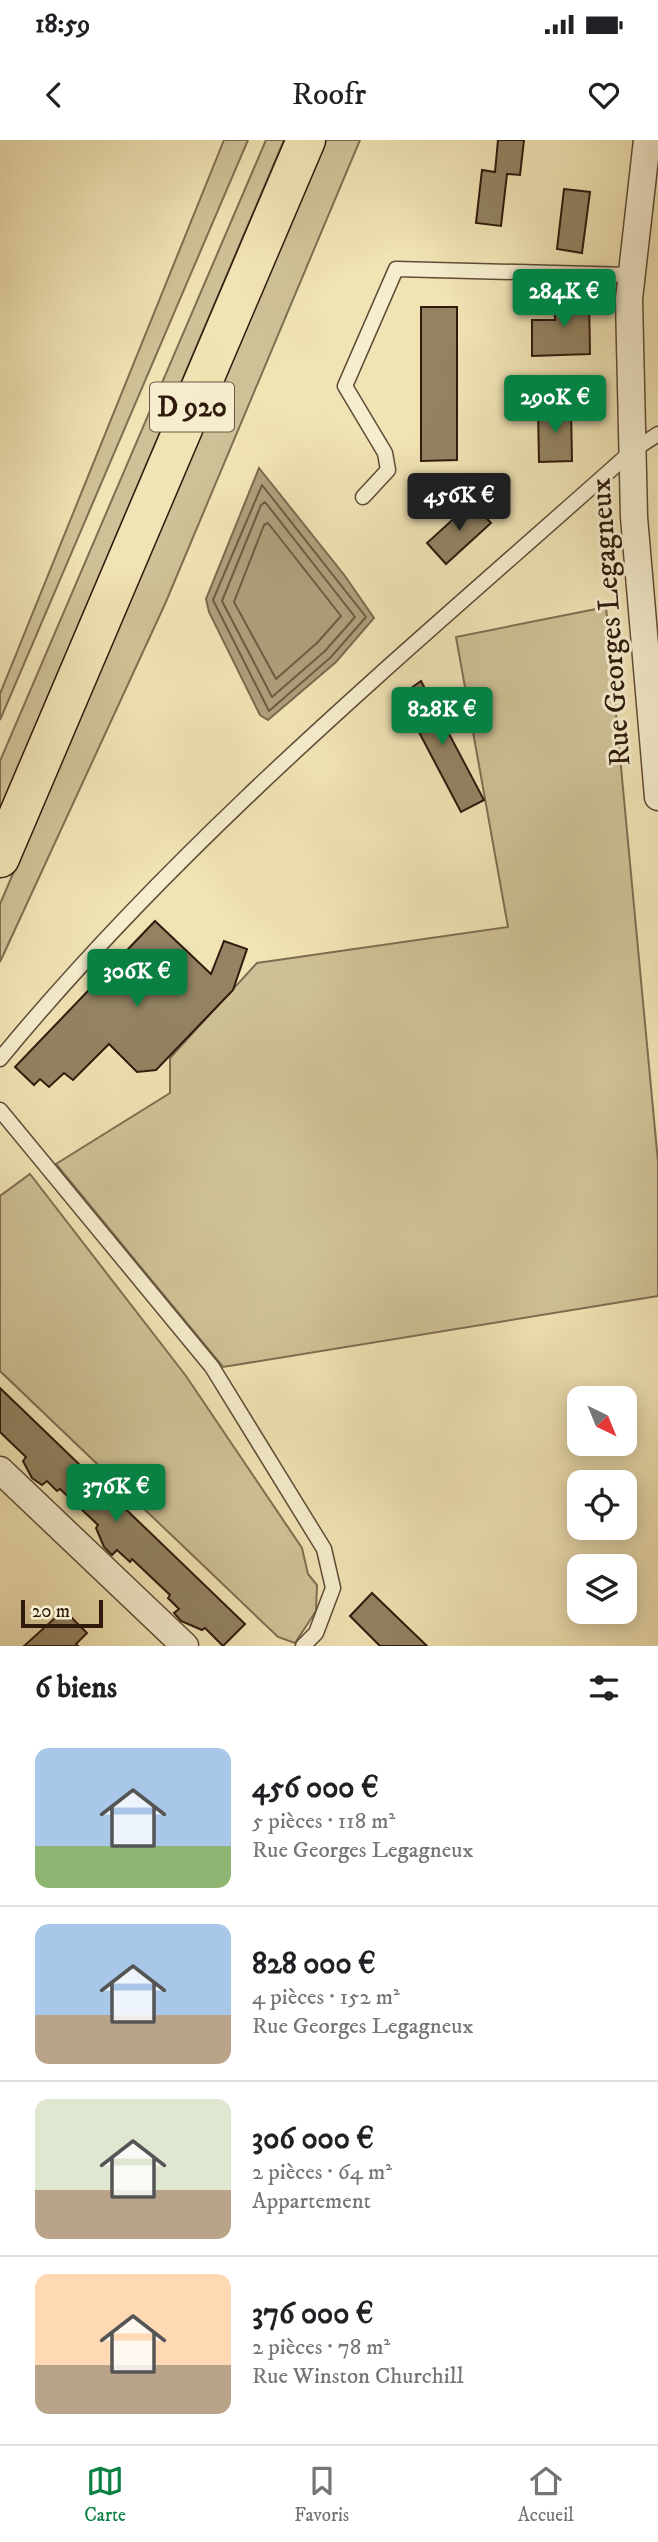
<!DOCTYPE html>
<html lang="fr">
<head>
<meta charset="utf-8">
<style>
  :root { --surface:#fff; --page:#f2f2f2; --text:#202124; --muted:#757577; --line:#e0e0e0; --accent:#0b8043 }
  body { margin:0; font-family:"IM FELL DW Pica",serif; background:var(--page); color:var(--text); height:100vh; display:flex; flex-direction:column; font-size:26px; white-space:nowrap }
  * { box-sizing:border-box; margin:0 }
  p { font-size:23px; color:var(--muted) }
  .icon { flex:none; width:38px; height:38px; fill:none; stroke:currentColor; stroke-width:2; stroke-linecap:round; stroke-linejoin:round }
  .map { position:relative; height:1506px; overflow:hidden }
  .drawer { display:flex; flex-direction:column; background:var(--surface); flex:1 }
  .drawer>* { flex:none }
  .needle { width:46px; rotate:137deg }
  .buttons { position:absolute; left:567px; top:1246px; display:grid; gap:14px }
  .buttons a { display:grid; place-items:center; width:70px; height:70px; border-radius:14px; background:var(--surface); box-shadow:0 4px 18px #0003; font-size:35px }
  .scale { position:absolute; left:21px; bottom:18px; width:82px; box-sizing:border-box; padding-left:7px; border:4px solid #2f1a0c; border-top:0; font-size:19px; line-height:24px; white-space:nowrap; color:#2f1a0c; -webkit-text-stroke:5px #f5edce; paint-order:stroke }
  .price { position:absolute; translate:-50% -60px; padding:0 16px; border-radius:7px; background:var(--accent); color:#fff; font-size:23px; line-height:46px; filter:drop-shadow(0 2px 4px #0008) }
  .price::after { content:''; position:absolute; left:50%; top:42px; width:21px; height:16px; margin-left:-10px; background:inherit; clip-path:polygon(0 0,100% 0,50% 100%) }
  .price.on { background:#222; color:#fff }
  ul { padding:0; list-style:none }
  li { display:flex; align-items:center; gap:21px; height:175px; padding:0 35px }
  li+li { border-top:2px solid var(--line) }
  li span { display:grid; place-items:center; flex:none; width:196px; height:140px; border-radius:14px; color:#555 }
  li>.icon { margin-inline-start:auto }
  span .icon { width:84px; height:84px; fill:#fffc; stroke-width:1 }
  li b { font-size:30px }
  h2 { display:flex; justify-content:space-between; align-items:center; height:84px; padding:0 35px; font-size:30px }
  .status { display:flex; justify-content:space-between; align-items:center; height:49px; padding:0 35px; background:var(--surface); direction:ltr }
  .status svg { height:19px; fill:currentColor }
  header { display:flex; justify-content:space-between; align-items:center; height:91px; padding:0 35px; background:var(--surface); font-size:32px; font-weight:600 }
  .tab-bar { display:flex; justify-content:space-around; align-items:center; height:98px; border-top:2px solid var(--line); background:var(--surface); font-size:19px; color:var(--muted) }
  .tab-bar a { display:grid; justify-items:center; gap:4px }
  .tab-bar .on { color:var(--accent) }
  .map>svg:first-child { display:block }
</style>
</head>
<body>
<div class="status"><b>18:59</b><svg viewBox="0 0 49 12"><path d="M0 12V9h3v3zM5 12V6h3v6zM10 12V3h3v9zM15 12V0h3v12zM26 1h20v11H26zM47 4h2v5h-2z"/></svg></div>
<header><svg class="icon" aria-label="back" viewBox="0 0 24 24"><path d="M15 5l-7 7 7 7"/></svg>Roofr<svg class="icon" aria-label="heart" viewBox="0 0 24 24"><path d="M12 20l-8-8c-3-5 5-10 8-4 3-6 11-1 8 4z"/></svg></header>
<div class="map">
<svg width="658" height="1506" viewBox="0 0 658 1506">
  <rect width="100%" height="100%" fill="#f0e3b4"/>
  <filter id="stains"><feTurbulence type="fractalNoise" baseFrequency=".00286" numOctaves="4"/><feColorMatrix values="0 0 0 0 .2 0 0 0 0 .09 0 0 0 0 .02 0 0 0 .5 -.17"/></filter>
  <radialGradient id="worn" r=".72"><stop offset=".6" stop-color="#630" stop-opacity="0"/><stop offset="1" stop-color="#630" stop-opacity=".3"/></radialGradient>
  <g fill="#cfc197" stroke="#7f6e52" stroke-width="2">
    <path d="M224,0h24l-248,580v-26z"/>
    <path d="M266,0h18l-284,670v-49z"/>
    <path d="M326,0h34l-195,464 -165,358v-58z"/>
    <path d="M606,467l52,555v134l-435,71 -167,-203 114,-71v-35l87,-95 251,-36 -52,-290z"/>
    <path d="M30,1034l156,202 116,172 6,26 9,11 -1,26 -21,32 -17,-6 -278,-266v-175z"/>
  </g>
  <path fill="#ae9f7b" stroke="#7b6a4f" stroke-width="2" d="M259,328l86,108 29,42 -38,44 -68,58 -8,-5 -51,-103 -3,-13z"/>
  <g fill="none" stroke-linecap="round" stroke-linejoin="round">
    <g stroke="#6e5c44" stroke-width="2">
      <path d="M262,345l104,132 -35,40 -62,54 -56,-111z"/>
      <path d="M265,362l90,115 -30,34 -53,46 -50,-96 39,-96z"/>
      <path d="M268,383l73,93 -24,27 -41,36 -42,-77 30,-77z"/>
    </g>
  </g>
  <g fill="#938363" stroke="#2f1a0c" stroke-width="2">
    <path d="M498,0h26l-4,35 -13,-1 -6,52 -25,-3 6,-53 13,2z"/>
    <path d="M564,49l26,3 -8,61 -25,-4z"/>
    <path d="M589,157l1,57 -58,2v-36h23l-1,-22z"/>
    <path d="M421,167h36v153l-36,1z"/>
    <path d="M571,269l1,52 -33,1 -1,-52z"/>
    <path d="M472,362l19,21 -45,41 -19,-21z"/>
    <path d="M421,541l63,119 -23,12 -61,-116z"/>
    <path d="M155,781l56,53 13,-33 23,8 -14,41 -77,80 -19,2 -28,-28 -36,36 -9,-7 -15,14 -9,-8 -6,6 -19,-18z"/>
    <path d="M0,1248l245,236 -22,22 -18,-18 -3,2 -21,-9 -7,-8 5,-4 -11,-11 2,-3 -38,-36 -2,3 -13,-12 -5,5 -8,-8 -8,-19 2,-3 -38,-36 -3,2 -10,-10 -5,4 -10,-7 -9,-17 3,-4 -26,-25z"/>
    <path d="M372,1453l55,53h-47l-30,-30z"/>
    <path d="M64,1470l23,23 -11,11 2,2h-54z"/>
  </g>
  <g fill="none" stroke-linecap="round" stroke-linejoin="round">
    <defs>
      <g id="service">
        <path d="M363,357l25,-27 -3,-17 -40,-67 51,-117 234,6"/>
        <path d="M0,919c186,-226 414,-413 632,-608l26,-17"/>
        <path d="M0,970l212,257 112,182 9,39 -17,45 -13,13"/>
      </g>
      <g id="minor">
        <path d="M647,0l-18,159 5,218 24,280"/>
        <path d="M0,1330l185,176"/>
      </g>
      <path id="primary" d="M0,718l306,-718"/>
    </defs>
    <use href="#service" stroke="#5f4c36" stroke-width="17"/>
    <use href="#minor" stroke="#5f4c36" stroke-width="29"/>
    <use href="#primary" stroke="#2f1a0c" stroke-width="41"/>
    <use href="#service" stroke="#f5edce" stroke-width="14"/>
    <use href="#minor" stroke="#f5edce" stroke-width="26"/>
    <use href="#primary" stroke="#f0e3b4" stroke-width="38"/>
  </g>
  <g text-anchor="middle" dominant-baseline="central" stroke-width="6" stroke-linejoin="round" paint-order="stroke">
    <rect fill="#f5edce" stroke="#6a5946" stroke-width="2" x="150" y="242.5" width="84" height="49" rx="5"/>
    <g font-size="28" font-weight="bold" fill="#2f1a0c">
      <text x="192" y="267">D 920</text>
    </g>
    <g font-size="30" fill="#2f1a0c" stroke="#f5edce">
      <text transform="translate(611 482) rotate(-94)">Rue Georges Legagneux</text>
    </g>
  </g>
  <rect width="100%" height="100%" filter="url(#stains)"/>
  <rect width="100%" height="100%" fill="url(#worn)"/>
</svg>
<div class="buttons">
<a><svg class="needle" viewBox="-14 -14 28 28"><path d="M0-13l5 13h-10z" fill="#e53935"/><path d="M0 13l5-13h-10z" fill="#757577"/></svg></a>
<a><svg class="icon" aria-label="locate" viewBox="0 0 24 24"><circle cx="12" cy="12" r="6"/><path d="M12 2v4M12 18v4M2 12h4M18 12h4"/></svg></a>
<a><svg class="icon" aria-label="layers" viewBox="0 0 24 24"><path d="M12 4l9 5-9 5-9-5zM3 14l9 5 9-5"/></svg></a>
</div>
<div class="scale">20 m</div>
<b class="price" style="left:564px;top:189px">284K €</b>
<b class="price" style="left:555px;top:295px">290K €</b>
<b class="price on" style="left:459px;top:393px">456K €</b>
<b class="price" style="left:442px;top:607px">828K €</b>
<b class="price" style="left:137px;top:869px">306K €</b>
<b class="price" style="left:116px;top:1384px">376K €</b>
</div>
<section class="drawer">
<h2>6 biens<svg class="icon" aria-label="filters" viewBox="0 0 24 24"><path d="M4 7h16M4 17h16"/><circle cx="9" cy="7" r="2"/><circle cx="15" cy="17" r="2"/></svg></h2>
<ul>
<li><span style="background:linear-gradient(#a9c7e8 70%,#8fb573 0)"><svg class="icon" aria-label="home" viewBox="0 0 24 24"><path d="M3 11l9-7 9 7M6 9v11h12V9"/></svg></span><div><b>456 000 €</b><p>5 pièces · 118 m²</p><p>Rue Georges Legagneux</p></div></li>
<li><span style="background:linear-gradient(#a9c7e8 65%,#b9a48a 0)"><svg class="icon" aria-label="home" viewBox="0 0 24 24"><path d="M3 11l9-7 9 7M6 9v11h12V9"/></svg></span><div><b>828 000 €</b><p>4 pièces · 152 m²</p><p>Rue Georges Legagneux</p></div></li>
<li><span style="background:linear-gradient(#dfe7d0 65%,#b9a48a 0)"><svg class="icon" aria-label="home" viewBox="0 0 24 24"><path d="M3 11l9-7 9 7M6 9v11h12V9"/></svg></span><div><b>306 000 €</b><p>2 pièces · 64 m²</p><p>Appartement</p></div></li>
<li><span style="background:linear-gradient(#ffd9b3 65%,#b9a48a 0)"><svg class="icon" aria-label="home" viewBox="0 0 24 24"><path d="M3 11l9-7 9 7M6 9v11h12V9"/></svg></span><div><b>376 000 €</b><p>2 pièces · 78 m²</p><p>Rue Winston Churchill</p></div></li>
</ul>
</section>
<nav class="tab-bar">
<a class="on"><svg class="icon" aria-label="map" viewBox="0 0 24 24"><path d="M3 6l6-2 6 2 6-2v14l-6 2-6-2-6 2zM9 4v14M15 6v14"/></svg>Carte</a>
<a><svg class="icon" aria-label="saved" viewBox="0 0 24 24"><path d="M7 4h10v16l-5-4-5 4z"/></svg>Favoris</a>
<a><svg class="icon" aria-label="home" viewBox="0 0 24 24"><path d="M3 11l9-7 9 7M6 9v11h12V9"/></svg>Accueil</a>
</nav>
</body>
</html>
